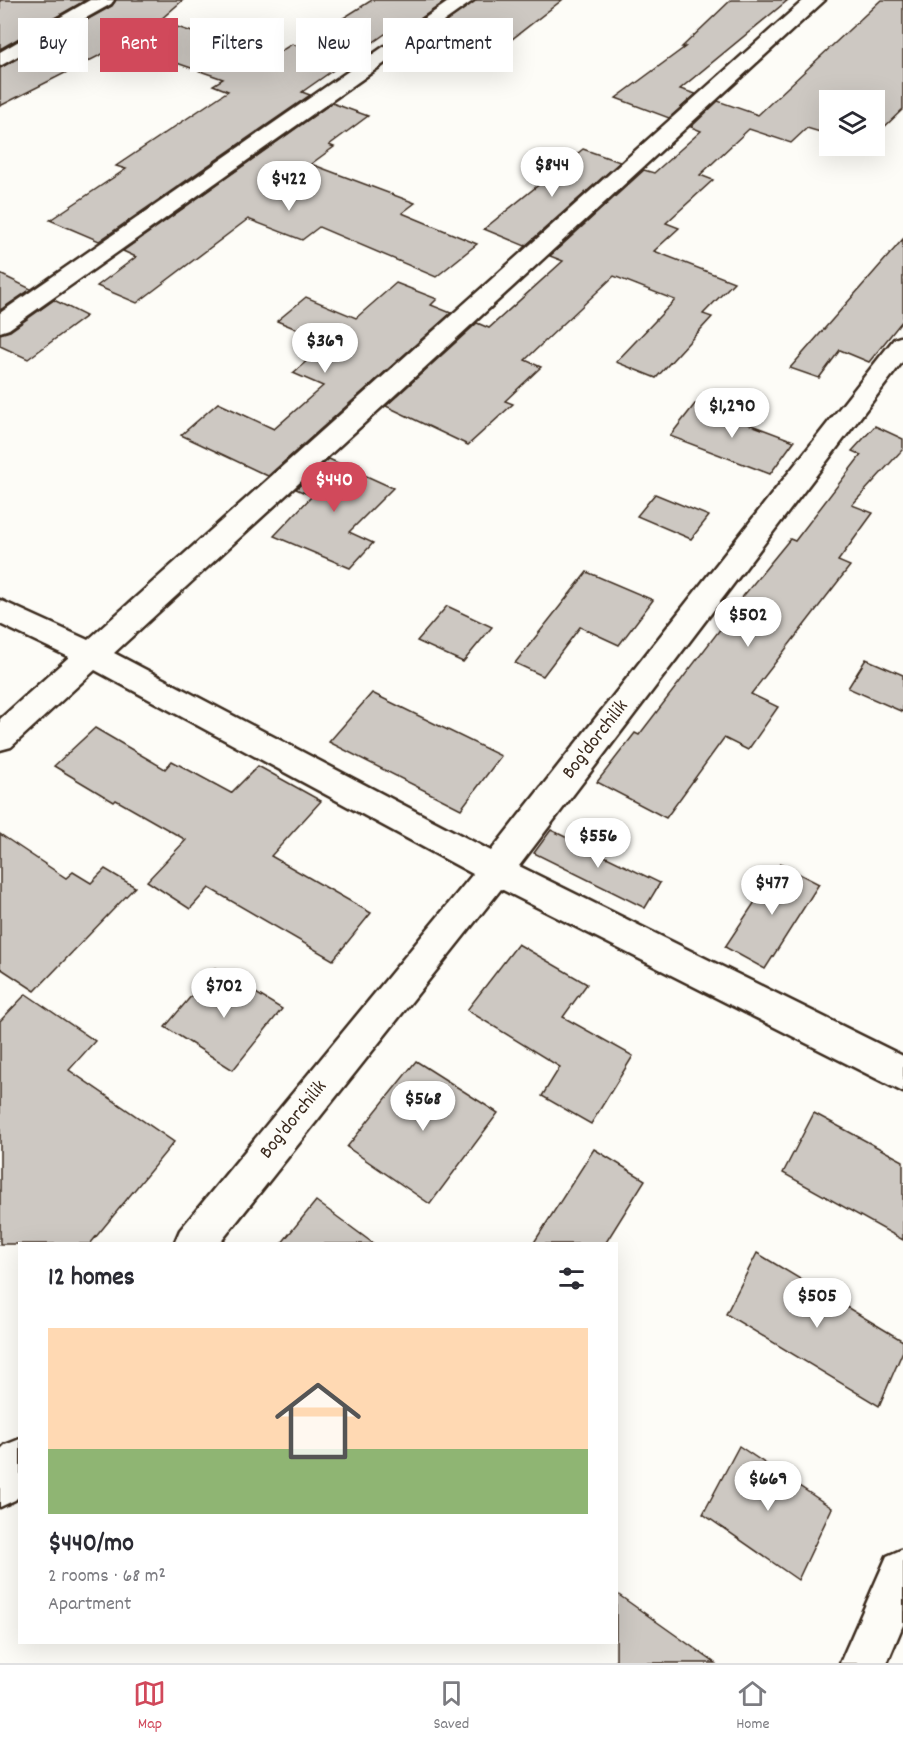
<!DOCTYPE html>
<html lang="en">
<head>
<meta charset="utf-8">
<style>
  :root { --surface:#fff; --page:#f7f7f7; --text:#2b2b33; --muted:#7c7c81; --line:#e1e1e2; --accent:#d1495b }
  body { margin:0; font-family:Dekko,sans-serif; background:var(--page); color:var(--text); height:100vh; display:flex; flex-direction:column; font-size:22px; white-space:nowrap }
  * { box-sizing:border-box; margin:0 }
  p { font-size:20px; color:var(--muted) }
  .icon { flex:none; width:33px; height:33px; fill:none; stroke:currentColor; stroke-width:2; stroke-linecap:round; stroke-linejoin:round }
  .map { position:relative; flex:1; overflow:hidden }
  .drawer { position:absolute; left:18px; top:1242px; width:600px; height:402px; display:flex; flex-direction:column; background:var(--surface); border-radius:0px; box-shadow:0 6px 24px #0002 }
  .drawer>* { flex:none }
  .hud { position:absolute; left:18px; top:18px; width:600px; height:54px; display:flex; gap:12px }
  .controls { position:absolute; left:819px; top:90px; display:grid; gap:12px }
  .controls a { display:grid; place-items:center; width:66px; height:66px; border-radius:0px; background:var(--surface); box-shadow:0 6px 24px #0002; font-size:30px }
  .price { position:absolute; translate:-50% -51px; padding:0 14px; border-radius:21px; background:#fff; color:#222; font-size:20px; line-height:39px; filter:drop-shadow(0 2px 3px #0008) }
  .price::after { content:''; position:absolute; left:50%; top:36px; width:18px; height:14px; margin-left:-9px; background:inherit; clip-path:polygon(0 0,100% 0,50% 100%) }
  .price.active { background:var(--accent); color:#fff }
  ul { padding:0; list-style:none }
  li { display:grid; align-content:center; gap:12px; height:318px; padding:0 30px }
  li span { display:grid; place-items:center; height:186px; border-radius:0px; color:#555 }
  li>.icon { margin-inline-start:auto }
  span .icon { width:108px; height:108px; fill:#fffc; stroke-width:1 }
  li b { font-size:26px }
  h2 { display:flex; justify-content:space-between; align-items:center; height:72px; padding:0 30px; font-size:26px }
  .tag { padding:0 21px; border-radius:0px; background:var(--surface); box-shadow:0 6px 24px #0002; font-size:21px; line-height:54px }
  .tag.active { background:var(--accent); color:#fff }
  .tabs { display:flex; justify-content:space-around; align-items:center; height:84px; border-top:2px solid var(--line); background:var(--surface); font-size:16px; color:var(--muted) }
  .tabs a { display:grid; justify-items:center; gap:3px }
  .tabs .active { color:var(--accent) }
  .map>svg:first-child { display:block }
</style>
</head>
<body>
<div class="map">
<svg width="903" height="1663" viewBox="0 0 903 1663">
  <rect width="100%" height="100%" fill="#fdfcf7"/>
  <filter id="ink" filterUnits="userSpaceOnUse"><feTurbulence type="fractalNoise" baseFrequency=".0167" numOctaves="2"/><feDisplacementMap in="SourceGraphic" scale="12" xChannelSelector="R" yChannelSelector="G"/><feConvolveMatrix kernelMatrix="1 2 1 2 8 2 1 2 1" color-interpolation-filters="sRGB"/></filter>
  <g filter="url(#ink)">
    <g fill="#cdc8c2" stroke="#3b2a1e" stroke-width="1.5">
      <path d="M0,0h86l-86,49z"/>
      <path d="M116,0h67l-24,21 96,32 11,-7 15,5 11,-7 7,2 73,-46h75l-53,37 -9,-3 -83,58 8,3 -211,146 -49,-21 76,-51 -10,-3 112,-75 -15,-6 10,-6 -101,-35 -122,62v-38l112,-62z"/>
      <path d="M476,0h86l-83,65 -64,-21z"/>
      <path d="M731,0h57l-108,89 16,5 -27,24 -53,-20 69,-51h-3z"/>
      <path d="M881,0h22v109l-29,28v-37h-44v35l-23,-7 -16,15 -42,-14 -49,46 13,5 -47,43 13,5 -25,23 80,31 -31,32 9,3 -56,61 -40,-16 59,-62 -61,-24 -89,84 16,7 -36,34 8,3 -45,41 -82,-39 91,-83 12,5 74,-67 -13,-5 94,-86 10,3 47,-42 -10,-4 27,-26 40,14z"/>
      <path d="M332,103l36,13 -39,29 5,2 -23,17 104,39 -13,10 75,31 -41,33 -117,-50 -17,13 -54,-21 -111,84 -40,-17 39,-29 -13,-6z"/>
      <path d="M583,149l37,13 -95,84 -41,-17z"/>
      <path d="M903,239v81l-34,42 -29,-12 -21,28 -29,-10z"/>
      <path d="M0,274l31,15 -31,21z"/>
      <path d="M396,283l41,16 -6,6 20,8 -183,163 -87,-41 37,-32 56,26 49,-43 -30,-13 35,-31 -51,-21 29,-24 50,21z"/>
      <path d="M54,300l32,16 -58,43 -28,-13v-12l10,-3z"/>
      <path d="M695,404l99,37 -24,33 -100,-38z"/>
      <path d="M875,426l28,13v10l-51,56 21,8 -35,48 12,5 -99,128 27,13 -30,43 -24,-12 -58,80 -69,-36 38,-49 4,2 86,-112 -3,-1 68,-83 5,2 66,-86 -9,-4z"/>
      <path d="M329,459l64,29 -44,44 24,11 -23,25 -76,-32 38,-40 -16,-7z"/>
      <path d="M655,494l54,22 -18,23 -54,-23z"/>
      <path d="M587,572l66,28 -34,45 -39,-18 -37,49 -28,-13z"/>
      <path d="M447,606l45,21 -29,35 -46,-21z"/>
      <path d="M866,659l37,16v37l-55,-24z"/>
      <path d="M372,693l129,63 -40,53 -132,-67z"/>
      <path d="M95,728l70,41 7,-8 59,32 27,-27 63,35 -50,55 100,57 -38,47 -124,-72 -19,21 -43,-28 39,-41 -70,-40 -2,2 -60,-36z"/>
      <path d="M551,830l109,53 -15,25 -111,-55z"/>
      <path d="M0,834l66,44 7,-6 18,11 14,-14 30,18 -100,104 -35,-23z"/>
      <path d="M780,864l39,20 -54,85 -40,-22z"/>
      <path d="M518,944l69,40 -24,33 70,39 -42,68 -49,-28 18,-29 -93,-57z"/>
      <path d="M215,968l67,41 -49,61 -68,-43z"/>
      <path d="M26,994l69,47 -26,29 105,72 -84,102h-90v-223z"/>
      <path d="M416,1061l82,52 -68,91 -83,-57z"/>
      <path d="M814,1113l89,48v79l-120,-67z"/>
      <path d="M594,1149l51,31 -40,64h-72z"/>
      <path d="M316,1201l58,43h-93z"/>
      <path d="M757,1253l146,88v10l-24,55 -153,-92z"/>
      <path d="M739,1446l93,62 -34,72 -95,-66z"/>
      <path d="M616,1593l99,70h-99z"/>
    </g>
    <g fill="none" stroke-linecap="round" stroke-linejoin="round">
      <defs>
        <g id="minor">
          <path d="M90,0h24l-3,4 -111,62v-14z"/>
          <path d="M451,0h23l-465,329 -9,3v-19z"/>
          <path d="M804,0h21l-711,653 377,198 403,-512 9,-3v25l-384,505 384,190v36l-402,-203 -282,355h-45l6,-14 293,-356 -378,-204 -84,77 -11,3v-31l69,-62 -69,-33v-24l88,40z"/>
          <path d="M20,1439v56l-5,5 -15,7v-57l5,-5z"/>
          <path d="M903,1549v76l-16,38h-47l47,-107z"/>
        </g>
      </defs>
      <use href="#minor" stroke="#3b2a1e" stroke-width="5"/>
      <use href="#minor" fill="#fdfcf7" fill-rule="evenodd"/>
    </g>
  </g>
  <g text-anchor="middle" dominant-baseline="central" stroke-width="6" stroke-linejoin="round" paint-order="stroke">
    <g font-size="20" fill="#3b2a1e" stroke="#fdfcf7">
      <text transform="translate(596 740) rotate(-52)">Bog'dorchilik</text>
      <text transform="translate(294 1120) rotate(-51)">Bog'dorchilik</text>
    </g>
  </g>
</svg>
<div class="controls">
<a><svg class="icon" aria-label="layers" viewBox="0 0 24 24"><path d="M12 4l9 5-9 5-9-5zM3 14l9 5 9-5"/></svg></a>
</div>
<b class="price" style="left:552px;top:198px">$844</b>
<b class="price" style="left:289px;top:212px">$422</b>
<b class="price" style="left:325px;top:374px">$369</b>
<b class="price" style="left:732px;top:439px">$1,290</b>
<b class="price active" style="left:334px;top:513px">$440</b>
<b class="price" style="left:748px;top:648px">$502</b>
<b class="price" style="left:598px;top:869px">$556</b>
<b class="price" style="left:772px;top:916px">$477</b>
<b class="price" style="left:224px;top:1019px">$702</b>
<b class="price" style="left:423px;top:1132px">$568</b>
<b class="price" style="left:817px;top:1329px">$505</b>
<b class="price" style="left:768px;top:1512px">$669</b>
<div class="hud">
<a class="tag">Buy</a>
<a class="tag active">Rent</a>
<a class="tag">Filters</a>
<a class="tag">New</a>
<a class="tag">Apartment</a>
</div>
<section class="drawer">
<h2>12 homes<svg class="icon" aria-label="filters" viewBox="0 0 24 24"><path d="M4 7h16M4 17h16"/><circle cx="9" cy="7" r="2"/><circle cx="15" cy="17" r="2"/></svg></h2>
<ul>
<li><span style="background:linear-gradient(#ffd9b3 65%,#8fb573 0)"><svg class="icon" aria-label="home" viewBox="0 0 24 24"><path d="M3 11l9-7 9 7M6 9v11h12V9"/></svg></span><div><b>$440/mo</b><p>2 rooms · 68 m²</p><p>Apartment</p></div></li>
</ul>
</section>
</div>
<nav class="tabs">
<a class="active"><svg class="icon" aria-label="map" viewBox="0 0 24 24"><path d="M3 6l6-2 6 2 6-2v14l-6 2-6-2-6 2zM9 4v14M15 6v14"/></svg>Map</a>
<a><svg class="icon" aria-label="saved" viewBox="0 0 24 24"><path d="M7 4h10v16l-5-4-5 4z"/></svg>Saved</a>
<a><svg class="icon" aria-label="home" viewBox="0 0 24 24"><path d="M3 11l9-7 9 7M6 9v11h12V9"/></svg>Home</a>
</nav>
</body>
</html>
